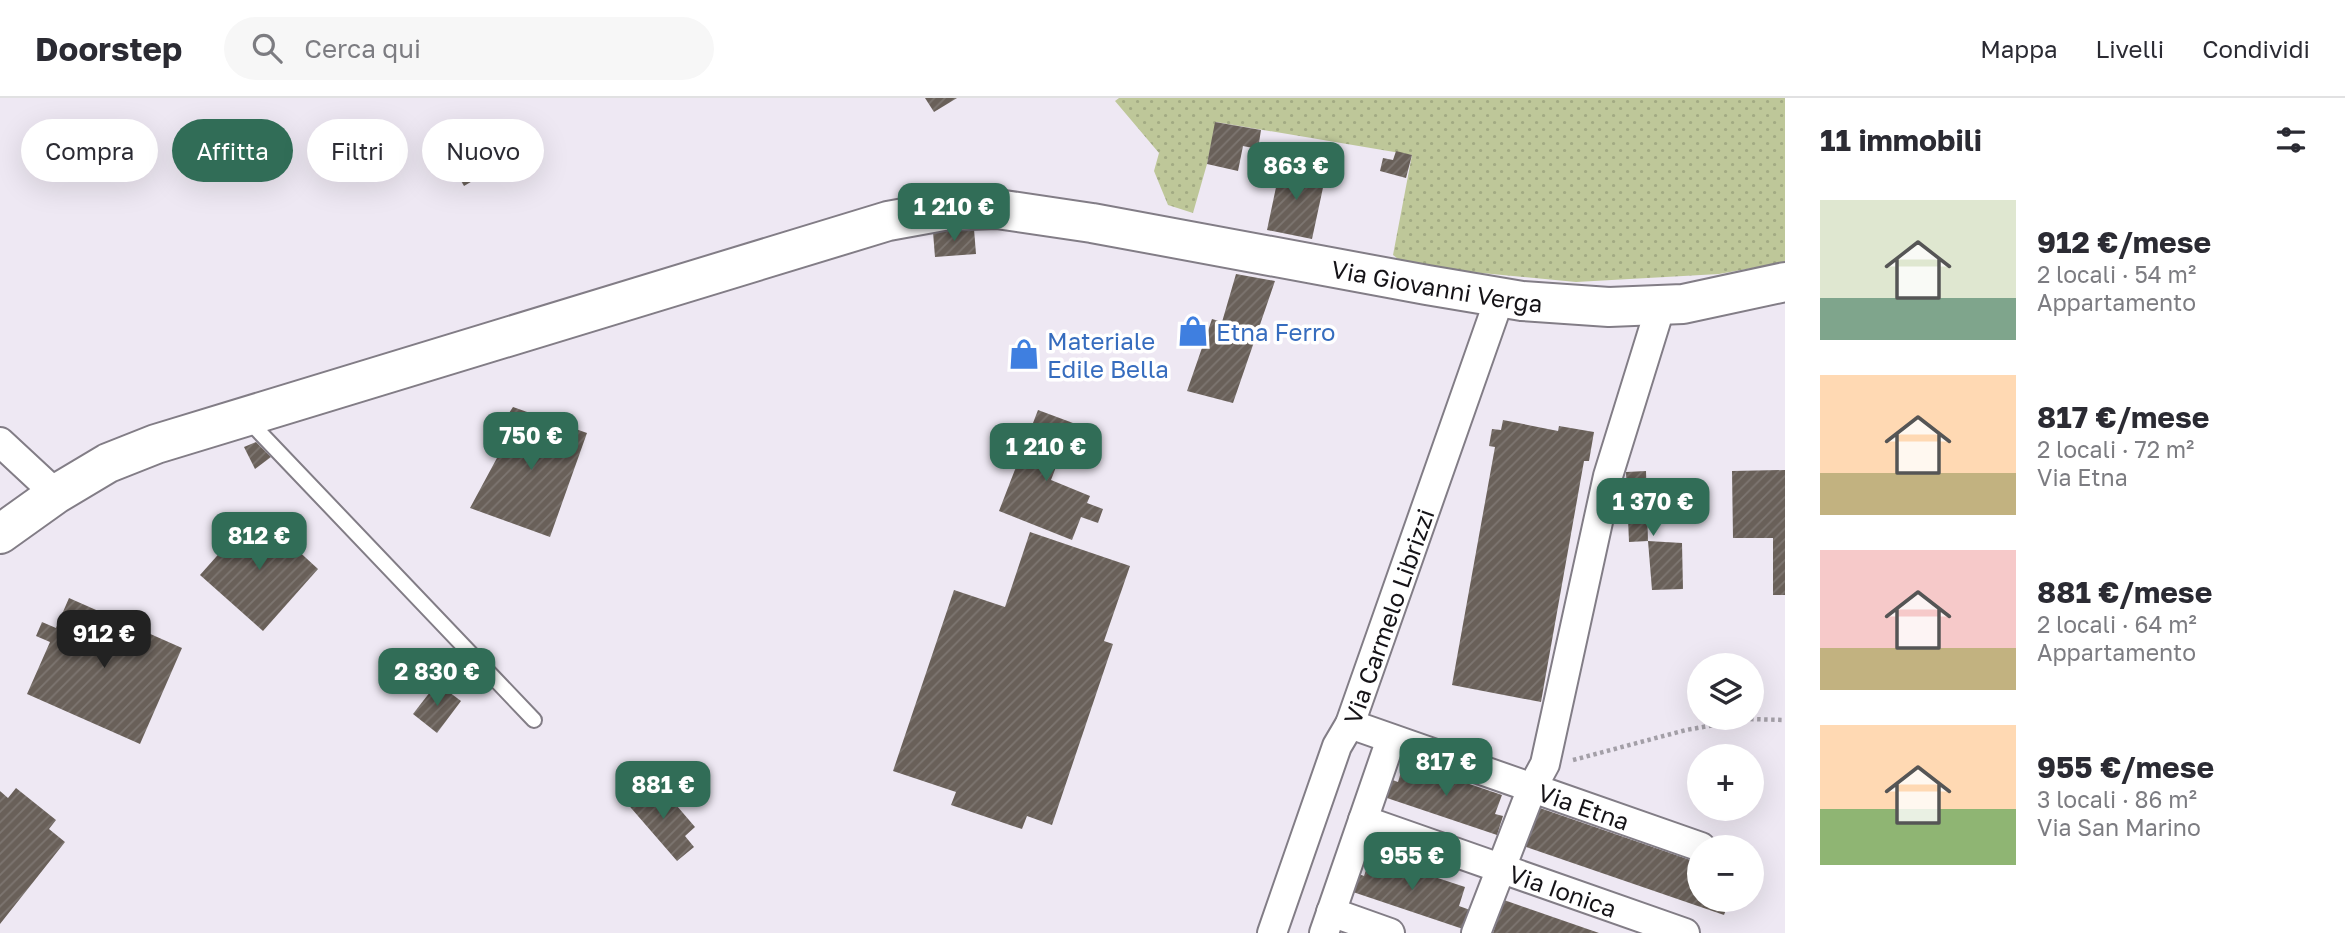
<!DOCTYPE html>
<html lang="it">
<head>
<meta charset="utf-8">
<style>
  :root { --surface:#fff; --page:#f7f7f7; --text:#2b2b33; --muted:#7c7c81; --line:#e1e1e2; --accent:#316d57 }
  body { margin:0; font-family:"Golos Text",sans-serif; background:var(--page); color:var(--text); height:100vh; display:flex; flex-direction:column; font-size:26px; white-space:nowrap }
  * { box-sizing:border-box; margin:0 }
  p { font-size:23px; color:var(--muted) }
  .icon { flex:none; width:38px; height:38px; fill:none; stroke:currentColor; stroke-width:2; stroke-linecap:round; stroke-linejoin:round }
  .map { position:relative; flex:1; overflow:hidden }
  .drawer { display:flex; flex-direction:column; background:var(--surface); width:560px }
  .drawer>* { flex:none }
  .banner { position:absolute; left:21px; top:21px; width:665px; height:63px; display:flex; gap:14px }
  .buttons { position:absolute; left:1687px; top:555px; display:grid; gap:14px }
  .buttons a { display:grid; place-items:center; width:77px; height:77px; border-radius:50%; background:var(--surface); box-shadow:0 7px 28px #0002; font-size:35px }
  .price { position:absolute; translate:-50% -60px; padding:0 16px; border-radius:14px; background:var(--accent); color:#fff; font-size:23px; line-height:46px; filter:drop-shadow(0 2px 4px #0008) }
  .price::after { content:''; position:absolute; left:50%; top:42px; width:21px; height:16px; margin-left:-10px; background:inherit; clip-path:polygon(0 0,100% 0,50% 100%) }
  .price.active { background:#222; color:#fff }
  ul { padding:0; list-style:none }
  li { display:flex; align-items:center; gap:21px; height:175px; padding:0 35px }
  li span { display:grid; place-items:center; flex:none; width:196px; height:140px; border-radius:0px; color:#555 }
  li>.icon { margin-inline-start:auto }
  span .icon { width:84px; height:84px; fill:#fffc; stroke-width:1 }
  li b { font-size:30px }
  h2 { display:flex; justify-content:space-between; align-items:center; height:84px; padding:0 35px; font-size:30px }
  .pill { padding:0 24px; border-radius:32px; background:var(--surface); box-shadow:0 7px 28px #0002; font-size:24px; line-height:63px }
  .pill.active { background:var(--accent); color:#fff }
  header { display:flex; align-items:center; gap:42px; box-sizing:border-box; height:98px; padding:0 35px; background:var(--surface); border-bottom:2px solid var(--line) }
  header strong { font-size:33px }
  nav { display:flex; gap:38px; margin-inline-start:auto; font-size:24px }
  .search { width:490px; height:63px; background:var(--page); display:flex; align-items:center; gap:18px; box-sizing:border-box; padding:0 24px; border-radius:38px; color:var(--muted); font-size:26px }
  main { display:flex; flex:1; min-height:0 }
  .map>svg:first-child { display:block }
</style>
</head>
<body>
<header>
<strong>Doorstep</strong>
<div class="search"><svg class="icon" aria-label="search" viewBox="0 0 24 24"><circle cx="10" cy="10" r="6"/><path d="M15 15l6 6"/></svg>Cerca qui</div>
<nav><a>Mappa</a><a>Livelli</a><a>Condividi</a></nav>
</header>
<main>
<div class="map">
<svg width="1785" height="835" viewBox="0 0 1785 835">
  <defs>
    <pattern id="grass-dots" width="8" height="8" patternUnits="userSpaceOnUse" patternTransform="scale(1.75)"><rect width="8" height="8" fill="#bec799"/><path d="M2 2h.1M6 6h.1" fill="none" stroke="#a2aa83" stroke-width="1.8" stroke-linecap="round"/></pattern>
    <pattern id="building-hatch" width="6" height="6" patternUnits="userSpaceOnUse" patternTransform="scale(1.75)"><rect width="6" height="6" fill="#696059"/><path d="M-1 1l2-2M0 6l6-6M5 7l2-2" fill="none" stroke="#7d7671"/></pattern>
  </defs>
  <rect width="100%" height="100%" fill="#eee8f3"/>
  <path fill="url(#grass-dots)" d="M1119,0h666v164l-66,12 -143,8 -105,-10 -68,-9 -10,-8 19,-100 -196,-33 -9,42 -14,49 -25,-8 -14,-34 5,-18 -44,-52z"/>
  <g fill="url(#building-hatch)">
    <path d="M925,0h32l-23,14z"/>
    <path d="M1215,24l46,8 -3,19 -15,-3 -5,25 -31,-7z"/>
    <path d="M464,51l17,27 -17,10 -16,-27z"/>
    <path d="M1396,53l16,4 -6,23 -26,-7 3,-13 10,2z"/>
    <path d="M1296,59l18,4 -3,19 13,3 -12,56 -45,-9 12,-57 13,3z"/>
    <path d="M974,131l2,25 -41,3 -2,-25z"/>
    <path d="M1236,176l39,7 -42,122 -46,-12 25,-72 10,3z"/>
    <path d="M513,309l74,26 -37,104 -80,-29 42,-78 -11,-5z"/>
    <path d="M1038,312l35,13 -22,57 39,16 -3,7 16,6 -5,14 -17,-6 -9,23 -73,-29z"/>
    <path d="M1503,322l55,11 1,-5 35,6 -5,29h-5l-43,241 -89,-17 43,-238 -6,-1 3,-17 9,1z"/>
    <path d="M256,344l15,15 -16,12 -11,-22z"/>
    <path d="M1785,372v125h-12v-57h-40l-1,-67z"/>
    <path d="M1646,373l2,70 34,2 1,46 -31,1 -4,-49 -19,1 -3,-70z"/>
    <path d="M256,414l62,57 -55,62 -63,-56z"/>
    <path d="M1030,434l100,34 -26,75 9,3 -61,181 -25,-9 -5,13 -71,-24 5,-13 -63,-21 61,-181 51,17z"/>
    <path d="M69,500l113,50 -42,96 -113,-50 23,-52 -14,-6 6,-14 14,6z"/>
    <path d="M437,585l24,18 -24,32 -24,-19z"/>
    <path d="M1404,664l98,33 -7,19 8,2 -6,19 -116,-39 6,-18 11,4z"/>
    <path d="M645,686l18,21 8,-6 24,28 -10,9 9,11 -17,14 -52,-60z"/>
    <path d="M16,690l40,32 -7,9 16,13 -65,82v-133l8,7z"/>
    <path d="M1537,709l162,56v37h31l-6,15 -201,-69z"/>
    <path d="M1371,758l94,31 -6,19 11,4 -7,19 -116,-39 6,-18 11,4z"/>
    <path d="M1504,802l95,33h-106z"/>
  </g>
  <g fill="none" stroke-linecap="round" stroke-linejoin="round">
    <defs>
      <path id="lane" d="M247,321l287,301"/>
      <g id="street">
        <path d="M0,344l56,52"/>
        <path id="s1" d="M1350,626l351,123"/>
        <path id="s2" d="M1363,722l322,113"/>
        <path d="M1331,814l59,21"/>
        <path id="s3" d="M1272,835l65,-187 13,-22 150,-427"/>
        <path d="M1324,835l67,-194"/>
        <path d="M1476,835l56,-145 13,-24 63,-288 53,-171"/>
      </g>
      <g id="secondary">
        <path id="s4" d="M0,436l56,-40 52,-31 48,-19 732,-223 55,-10 54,-2 95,14 335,62 95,16 87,6 74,-3 102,-22"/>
      </g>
    </defs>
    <use href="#lane" stroke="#827d86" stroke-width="18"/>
    <use href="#street" stroke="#827d86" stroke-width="32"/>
    <use href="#secondary" stroke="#827d86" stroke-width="42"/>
    <path stroke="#a39fa7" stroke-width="4.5" stroke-dasharray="3.5 3.5" stroke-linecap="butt" d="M1573,662l113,-30 62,-11 37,1"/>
    <use href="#lane" stroke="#fff" stroke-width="14"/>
    <use href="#street" stroke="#fff" stroke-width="28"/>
    <use href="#secondary" stroke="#fff" stroke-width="38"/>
  </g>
  <defs>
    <symbol id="shop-bare" viewBox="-9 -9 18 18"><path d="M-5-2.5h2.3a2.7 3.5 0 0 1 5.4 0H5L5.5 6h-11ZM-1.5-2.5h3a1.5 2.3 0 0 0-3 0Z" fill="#3f7fe0" stroke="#fff" stroke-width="2.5" paint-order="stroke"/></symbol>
  </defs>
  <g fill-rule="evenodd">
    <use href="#shop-bare" x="1171" y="211" width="44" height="44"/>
    <use href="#shop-bare" x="1002" y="234" width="44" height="44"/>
  </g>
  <g text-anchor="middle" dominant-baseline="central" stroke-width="7" stroke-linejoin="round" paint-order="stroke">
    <g font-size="24" fill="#151317" stroke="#fff">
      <text stroke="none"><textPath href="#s4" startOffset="1503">Via Giovanni Verga</textPath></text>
      <text stroke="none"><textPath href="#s3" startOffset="338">Via Carmelo Librizzi</textPath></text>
      <text stroke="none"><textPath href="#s1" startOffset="248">Via Etna</textPath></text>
      <text stroke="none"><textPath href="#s2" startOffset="212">Via Ionica</textPath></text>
    </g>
    <g font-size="24" fill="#366cbe" stroke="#fff" text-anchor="start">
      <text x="1216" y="233">Etna Ferro</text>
      <text x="1047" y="242">Materiale<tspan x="1047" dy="28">Edile Bella</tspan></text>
    </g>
  </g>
</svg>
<div class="buttons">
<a><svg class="icon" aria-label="layers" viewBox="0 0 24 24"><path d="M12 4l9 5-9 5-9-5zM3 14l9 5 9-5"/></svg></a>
<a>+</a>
<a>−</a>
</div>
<b class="price" style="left:1296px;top:104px">863 €</b>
<b class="price" style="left:954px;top:145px">1 210 €</b>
<b class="price" style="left:531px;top:374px">750 €</b>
<b class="price" style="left:1046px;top:385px">1 210 €</b>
<b class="price" style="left:1653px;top:440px">1 370 €</b>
<b class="price" style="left:259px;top:474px">812 €</b>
<b class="price active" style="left:104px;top:572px">912 €</b>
<b class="price" style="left:437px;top:610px">2 830 €</b>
<b class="price" style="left:1446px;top:700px">817 €</b>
<b class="price" style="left:663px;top:723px">881 €</b>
<b class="price" style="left:1412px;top:794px">955 €</b>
<div class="banner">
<a class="pill">Compra</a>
<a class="pill active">Affitta</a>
<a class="pill">Filtri</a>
<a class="pill">Nuovo</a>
</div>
</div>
<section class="drawer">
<h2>11 immobili<svg class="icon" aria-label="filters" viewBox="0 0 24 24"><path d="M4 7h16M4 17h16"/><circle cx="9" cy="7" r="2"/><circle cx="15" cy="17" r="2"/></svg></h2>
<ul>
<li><span style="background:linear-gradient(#dfe7d0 70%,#7fa58c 0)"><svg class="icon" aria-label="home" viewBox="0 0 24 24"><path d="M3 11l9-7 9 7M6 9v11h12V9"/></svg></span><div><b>912 €/mese</b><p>2 locali · 54 m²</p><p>Appartamento</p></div></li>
<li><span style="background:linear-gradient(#ffd9b3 70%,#c2b280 0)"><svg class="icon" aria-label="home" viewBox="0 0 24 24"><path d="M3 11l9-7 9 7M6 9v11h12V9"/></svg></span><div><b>817 €/mese</b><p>2 locali · 72 m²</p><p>Via Etna</p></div></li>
<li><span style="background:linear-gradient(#f6c9c9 70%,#c2b280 0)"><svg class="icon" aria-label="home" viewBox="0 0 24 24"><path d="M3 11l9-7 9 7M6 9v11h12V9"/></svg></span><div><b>881 €/mese</b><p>2 locali · 64 m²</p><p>Appartamento</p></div></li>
<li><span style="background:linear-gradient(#ffd9b3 60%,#8fb573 0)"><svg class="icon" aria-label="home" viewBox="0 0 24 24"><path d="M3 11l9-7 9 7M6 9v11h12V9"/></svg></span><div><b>955 €/mese</b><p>3 locali · 86 m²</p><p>Via San Marino</p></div></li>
</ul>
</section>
</main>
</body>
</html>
